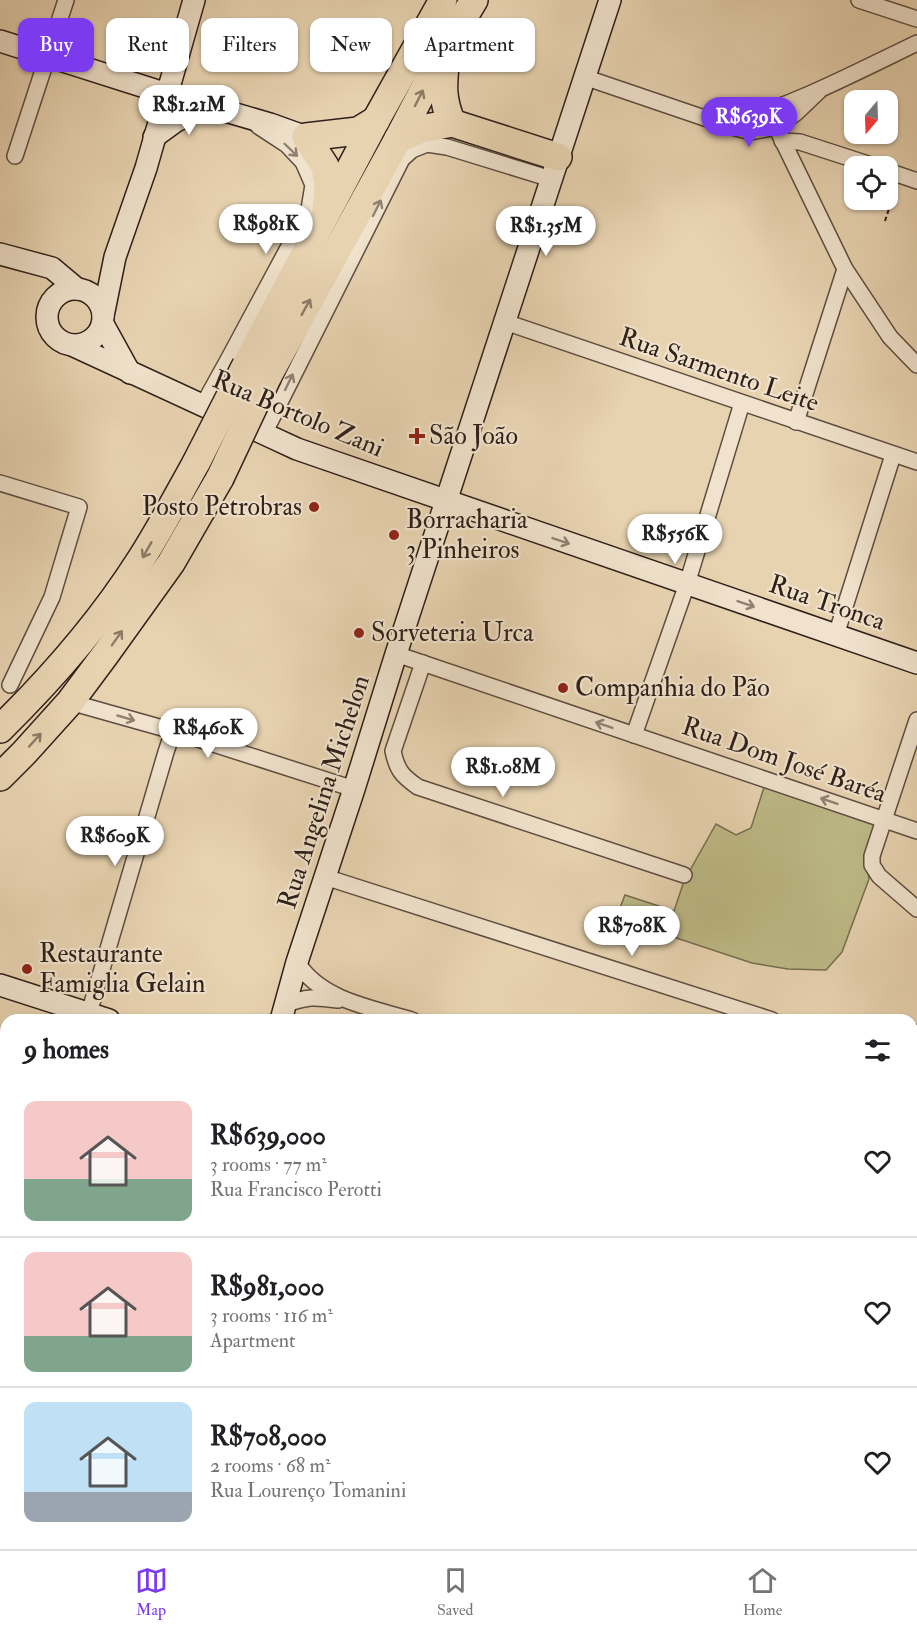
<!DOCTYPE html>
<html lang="en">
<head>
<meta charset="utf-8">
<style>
  :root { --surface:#fff; --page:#f2f2f2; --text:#202124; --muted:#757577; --line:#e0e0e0; --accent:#7c3aed }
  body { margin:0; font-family:"IM FELL Double Pica",serif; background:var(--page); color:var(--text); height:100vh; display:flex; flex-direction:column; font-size:22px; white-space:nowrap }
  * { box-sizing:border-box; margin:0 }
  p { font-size:20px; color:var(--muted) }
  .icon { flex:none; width:33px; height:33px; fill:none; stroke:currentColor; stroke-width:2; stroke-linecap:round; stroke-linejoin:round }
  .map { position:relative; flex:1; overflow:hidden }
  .drawer { position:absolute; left:0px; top:1014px; width:918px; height:536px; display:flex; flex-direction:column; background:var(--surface); border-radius:18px 18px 0 0; box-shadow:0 2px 4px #0004 }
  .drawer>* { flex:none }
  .banner { position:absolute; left:18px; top:18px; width:600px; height:54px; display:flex; gap:12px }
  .needle { width:39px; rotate:199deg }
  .fabs { position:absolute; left:844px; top:90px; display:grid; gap:12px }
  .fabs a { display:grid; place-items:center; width:54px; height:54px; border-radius:12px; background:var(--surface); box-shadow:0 2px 4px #0004; font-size:30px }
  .price { position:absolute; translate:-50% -51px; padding:0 14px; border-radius:21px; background:#fff; color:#222; font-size:20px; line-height:39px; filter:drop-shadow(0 2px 3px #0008) }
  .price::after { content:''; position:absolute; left:50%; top:36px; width:18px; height:14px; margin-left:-9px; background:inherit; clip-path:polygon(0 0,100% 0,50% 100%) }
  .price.current { background:var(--accent); color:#fff }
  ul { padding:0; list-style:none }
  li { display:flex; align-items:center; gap:18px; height:150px; padding:0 24px }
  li+li { border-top:2px solid var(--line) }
  li span { display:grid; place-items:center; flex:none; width:168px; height:120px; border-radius:12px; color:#555 }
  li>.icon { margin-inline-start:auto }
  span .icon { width:72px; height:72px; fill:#fffc; stroke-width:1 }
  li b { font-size:26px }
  h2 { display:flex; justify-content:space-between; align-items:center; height:72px; padding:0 24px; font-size:26px }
  .chip { padding:0 21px; border-radius:12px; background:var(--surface); box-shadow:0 2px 4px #0004; font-size:21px; line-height:54px }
  .chip.current { background:var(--accent); color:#fff }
  .dock { display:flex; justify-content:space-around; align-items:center; height:84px; border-top:2px solid var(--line); background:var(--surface); font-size:16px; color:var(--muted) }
  .dock a { display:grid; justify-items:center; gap:3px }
  .dock .current { color:var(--accent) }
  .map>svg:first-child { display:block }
</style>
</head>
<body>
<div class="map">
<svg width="917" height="1549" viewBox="0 0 917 1549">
  <rect width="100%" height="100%" fill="#e8d3b1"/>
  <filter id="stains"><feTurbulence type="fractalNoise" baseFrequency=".00333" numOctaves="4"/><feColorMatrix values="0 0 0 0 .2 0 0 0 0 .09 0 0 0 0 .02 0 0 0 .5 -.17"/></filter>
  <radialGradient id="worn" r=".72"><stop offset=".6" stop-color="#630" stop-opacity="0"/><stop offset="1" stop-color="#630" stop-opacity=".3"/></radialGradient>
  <g fill="#bdba87" stroke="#766d50" stroke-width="1.5">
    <path d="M766,781l115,40 -14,43 2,15 -27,73 -16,18 -38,-1 -36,-6 -136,-45 9,-23 49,16 10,-30 32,-57 20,11 15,-7z"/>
    <path d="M912,1404l5,1v144h-43l2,-5h36z"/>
  </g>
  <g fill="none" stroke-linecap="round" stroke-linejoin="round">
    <defs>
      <g id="street">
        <path d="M859,0l58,19"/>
        <path d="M584,77l141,48 26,7 25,-5 20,-14 23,-22"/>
        <path d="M765,112l11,15 69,142 45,68 27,28"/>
        <path d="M725,125c67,-19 130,-52 192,-82"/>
        <path d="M782,141l18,1 74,24"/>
        <path d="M15,156l51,-156"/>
        <path d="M888,171l29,10"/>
        <path d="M505,322l412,140"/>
        <path d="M203,405l26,-47 80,-149 4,-24 -10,-23 -16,-17 -29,-19"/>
        <path d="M796,422l49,-153"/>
        <path d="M264,434l138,-275 10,-9 15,-6 20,3 104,32"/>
        <path d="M0,483l79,24 -27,90 -42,88"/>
        <path d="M836,635l57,-180"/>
        <path d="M396,654l521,177"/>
        <path d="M423,663l-30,88c4,19 9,25 25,36l266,88"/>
        <path d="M70,702l103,29 181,58"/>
        <path d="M917,720l-45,136v9l7,11 38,33"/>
        <path d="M634,735l53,-151 55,-181"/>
        <path d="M325,877l447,143"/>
        <path d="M297,962c23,38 75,46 115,58"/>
        <path d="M285,1005c21,-9 31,-8 53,-5"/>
        <path d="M87,1020l79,-268 7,-21"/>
        <path d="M912,1032l5,1"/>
        <path d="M912,1177l5,2"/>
        <path d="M430,1544l18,5"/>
        <path d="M641,1549l2,-5"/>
      </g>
      <g id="secondary">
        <path d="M0,41l167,53 103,30 36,13"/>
        <path d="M154,137l22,-16 30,-15"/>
        <path d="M0,254l52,14 25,21"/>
        <circle cx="75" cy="317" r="28"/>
        <path d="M103,316l12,-59 31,-89 48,-168"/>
        <path d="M103,324l27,49"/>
        <path d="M72,345l225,104 620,214"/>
        <path d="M0,985l109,35"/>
        <path d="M281,1020l16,-58 57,-173 42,-135 214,-654"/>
        <path d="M0,1207l6,2"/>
        <path d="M114,1549l2,-5"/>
      </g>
      <g id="highway">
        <path d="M446,57c-3,26 -5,41 6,66"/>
        <path d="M398,139l23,-10 31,-6 106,34"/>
        <path d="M326,210l2,-23 -3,-21 -19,-29 52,-6 18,-11"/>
        <path d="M246,365l130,-245 67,-120"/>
        <path d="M268,376l130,-237 49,-94 27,-45"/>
        <path d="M0,729c53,-52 101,-107 141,-170 20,-31 37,-64 55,-96"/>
        <path d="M0,777l24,-24 46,-51 35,-47 66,-92 49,-85"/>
      </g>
    </defs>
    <use href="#street" stroke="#5d4d40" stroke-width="18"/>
    <use href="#secondary" stroke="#2f201a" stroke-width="24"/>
    <use href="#highway" stroke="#2f201a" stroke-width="30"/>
    <path stroke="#2f201a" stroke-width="2" stroke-dasharray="4.5 3" stroke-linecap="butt" d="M885,221l10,-31"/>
    <use href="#street" stroke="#f0e2cc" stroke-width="15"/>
    <use href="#secondary" stroke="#f0e2cc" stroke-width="21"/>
    <use href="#highway" stroke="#e8d3b1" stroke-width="27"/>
    <defs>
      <g id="highway-bridge">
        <path d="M196,463l50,-98"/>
        <path d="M220,478l48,-102"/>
      </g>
    </defs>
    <use href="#highway-bridge" stroke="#2f201a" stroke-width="30" stroke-linecap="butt"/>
    <use href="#highway-bridge" stroke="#e8d3b1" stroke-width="27"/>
  </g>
  <defs><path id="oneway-shaft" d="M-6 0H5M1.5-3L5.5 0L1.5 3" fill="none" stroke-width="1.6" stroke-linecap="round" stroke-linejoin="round" transform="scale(1.5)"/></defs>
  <g stroke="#8c7a66">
    <use href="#oneway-shaft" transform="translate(419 98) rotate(-63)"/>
    <use href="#oneway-shaft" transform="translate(306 307) rotate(-61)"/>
    <use href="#oneway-shaft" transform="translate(147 550) rotate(120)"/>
    <use href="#oneway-shaft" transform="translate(117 638) rotate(-55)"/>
    <use href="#oneway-shaft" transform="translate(35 740) rotate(-48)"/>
  </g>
  <g stroke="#908173">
    <use href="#oneway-shaft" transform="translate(291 150) rotate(44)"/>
    <use href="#oneway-shaft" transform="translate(377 208) rotate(-63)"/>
    <use href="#oneway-shaft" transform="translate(289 382) rotate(-64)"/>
    <use href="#oneway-shaft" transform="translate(561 541) rotate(19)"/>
    <use href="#oneway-shaft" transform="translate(746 604) rotate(19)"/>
    <use href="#oneway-shaft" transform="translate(126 718) rotate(16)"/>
    <use href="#oneway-shaft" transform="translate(604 725) rotate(-161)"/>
    <use href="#oneway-shaft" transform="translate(829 801) rotate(-161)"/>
  </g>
  <g fill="#8f2418" stroke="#f0e2cc" stroke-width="2">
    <path d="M414 427h6v6h6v6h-6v6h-6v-6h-6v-6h6z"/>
    <circle cx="314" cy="507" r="6"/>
    <circle cx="394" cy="535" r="6"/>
    <circle cx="359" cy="633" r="6"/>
    <circle cx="563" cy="688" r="6"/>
    <circle cx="27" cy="969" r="6"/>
  </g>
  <g text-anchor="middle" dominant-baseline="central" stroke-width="4.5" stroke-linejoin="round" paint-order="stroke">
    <g font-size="26" fill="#2f201a" stroke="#f0e2cc">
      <text transform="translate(719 370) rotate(19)">Rua Sarmento Leite</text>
      <text transform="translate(298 414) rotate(23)">Rua Bortolo Zani</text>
      <text transform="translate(827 603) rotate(19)">Rua Tronca</text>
      <text transform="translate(784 760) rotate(19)">Rua Dom José Baréa</text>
      <text transform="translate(324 792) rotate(-72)">Rua Angelina Michelon</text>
    </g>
    <g font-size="26" fill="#2f201a" stroke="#f0e2cc" text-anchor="start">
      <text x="429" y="436">São João</text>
      <text x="302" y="507" text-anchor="end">Posto Petrobras</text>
      <text x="406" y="520">Borracharia<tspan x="406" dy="30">3 Pinheiros</tspan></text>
      <text x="371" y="633">Sorveteria Urca</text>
      <text x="575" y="688">Companhia do Pão</text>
      <text x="39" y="954">Restaurante<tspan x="39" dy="30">Famiglia Gelain</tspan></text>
    </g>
  </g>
  <rect width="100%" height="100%" filter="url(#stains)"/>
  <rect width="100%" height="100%" fill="url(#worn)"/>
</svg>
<div class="fabs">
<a><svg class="needle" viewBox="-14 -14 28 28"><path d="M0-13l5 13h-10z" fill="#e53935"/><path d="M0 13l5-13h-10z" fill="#757577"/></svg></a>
<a><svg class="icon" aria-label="locate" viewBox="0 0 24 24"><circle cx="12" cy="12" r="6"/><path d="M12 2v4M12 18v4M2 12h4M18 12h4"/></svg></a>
</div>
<b class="price" style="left:189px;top:136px">R$1.21M</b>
<b class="price current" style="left:749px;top:148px">R$639K</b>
<b class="price" style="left:266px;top:255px">R$981K</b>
<b class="price" style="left:546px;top:257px">R$1.35M</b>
<b class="price" style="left:675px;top:565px">R$556K</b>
<b class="price" style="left:208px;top:759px">R$460K</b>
<b class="price" style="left:503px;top:798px">R$1.08M</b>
<b class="price" style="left:115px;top:867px">R$609K</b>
<b class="price" style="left:632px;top:957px">R$708K</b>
<div class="banner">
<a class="chip current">Buy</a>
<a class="chip">Rent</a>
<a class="chip">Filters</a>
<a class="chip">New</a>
<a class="chip">Apartment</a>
</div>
<section class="drawer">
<h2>9 homes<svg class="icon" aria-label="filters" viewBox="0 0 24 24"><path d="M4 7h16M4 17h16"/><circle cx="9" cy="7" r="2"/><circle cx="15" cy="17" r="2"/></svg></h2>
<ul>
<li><span style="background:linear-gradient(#f6c9c9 65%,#7fa58c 0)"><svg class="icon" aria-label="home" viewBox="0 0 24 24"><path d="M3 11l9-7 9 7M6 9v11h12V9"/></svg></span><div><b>R$639,000</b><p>3 rooms · 77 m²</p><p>Rua Francisco Perotti</p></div><svg class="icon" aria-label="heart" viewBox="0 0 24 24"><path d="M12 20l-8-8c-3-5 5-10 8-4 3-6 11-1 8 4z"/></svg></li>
<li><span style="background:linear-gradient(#f6c9c9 70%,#7fa58c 0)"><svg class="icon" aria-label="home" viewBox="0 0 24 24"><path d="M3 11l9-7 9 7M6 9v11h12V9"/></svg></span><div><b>R$981,000</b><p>3 rooms · 116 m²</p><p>Apartment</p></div><svg class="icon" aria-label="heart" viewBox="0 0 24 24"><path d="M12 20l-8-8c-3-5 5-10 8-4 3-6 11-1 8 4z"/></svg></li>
<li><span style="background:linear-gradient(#bfe0f5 75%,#9aa5b1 0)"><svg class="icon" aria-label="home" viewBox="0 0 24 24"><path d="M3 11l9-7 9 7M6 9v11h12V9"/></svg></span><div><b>R$708,000</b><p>2 rooms · 68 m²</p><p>Rua Lourenço Tomanini</p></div><svg class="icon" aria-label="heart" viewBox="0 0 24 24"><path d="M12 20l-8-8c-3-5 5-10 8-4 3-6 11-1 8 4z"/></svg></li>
</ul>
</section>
</div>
<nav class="dock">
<a class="current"><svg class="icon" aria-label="map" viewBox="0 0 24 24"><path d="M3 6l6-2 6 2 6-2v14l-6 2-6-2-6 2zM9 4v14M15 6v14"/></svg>Map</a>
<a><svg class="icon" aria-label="saved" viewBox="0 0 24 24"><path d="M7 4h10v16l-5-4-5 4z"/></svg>Saved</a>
<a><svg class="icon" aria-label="home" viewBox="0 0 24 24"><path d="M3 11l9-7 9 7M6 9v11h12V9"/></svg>Home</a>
</nav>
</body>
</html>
